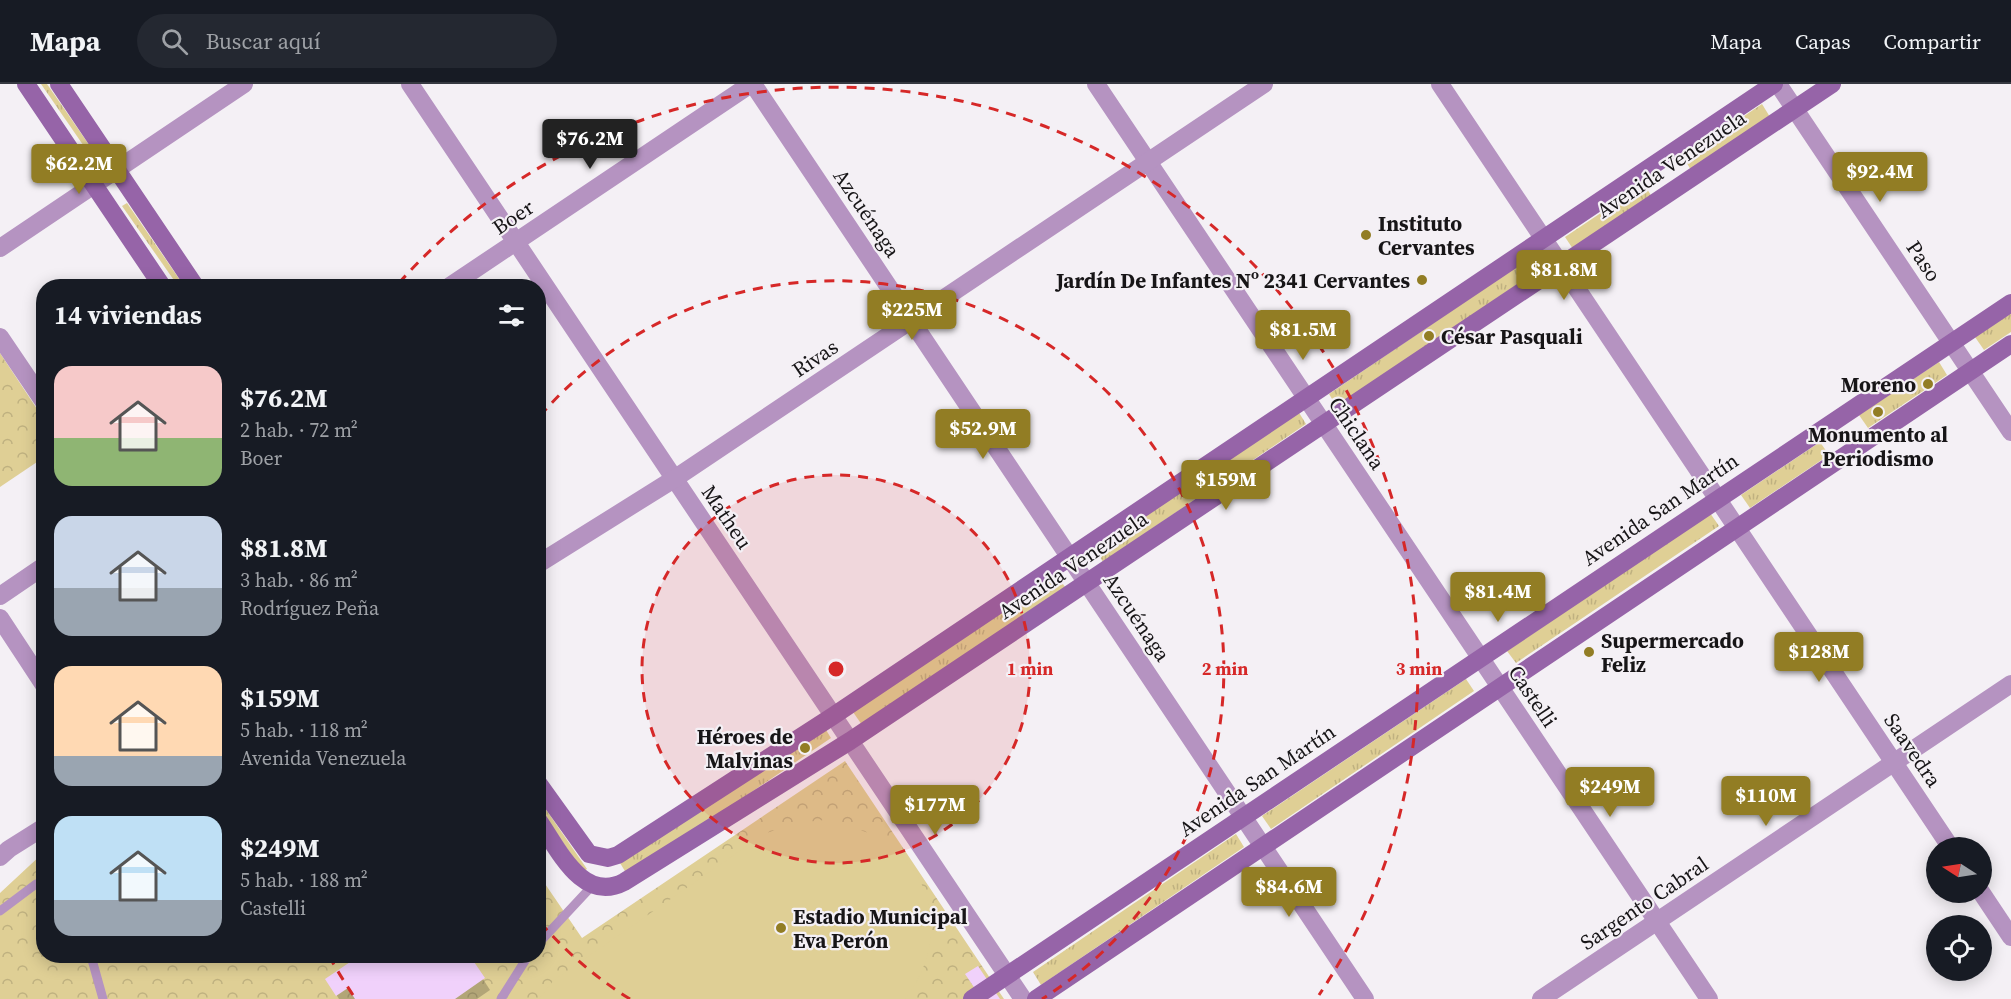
<!DOCTYPE html>
<html lang="es">
<head>
<meta charset="utf-8">
<style>
  :root { --surface:#171b24; --page:#242831; --text:#f1f3f6; --muted:#9ea1a6; --line:#363941; --accent:#927d24 }
  body { margin:0; font-family:"Source Serif 4",serif; background:var(--page); color:var(--text); height:100vh; display:flex; flex-direction:column; font-size:22px; white-space:nowrap }
  * { box-sizing:border-box; margin:0 }
  p { font-size:20px; color:var(--muted) }
  .icon { flex:none; width:33px; height:33px; fill:none; stroke:currentColor; stroke-width:2; stroke-linecap:round; stroke-linejoin:round }
  .map { position:relative; flex:1; overflow:hidden }
  .drawer { position:absolute; left:36px; top:195px; width:510px; height:684px; display:flex; flex-direction:column; background:var(--surface); border-radius:24px; box-shadow:0 3px 15px #0003 }
  .drawer>* { flex:none }
  .needle { width:39px; rotate:282deg }
  .controls { position:absolute; left:1926px; top:753px; display:grid; gap:12px }
  .controls a { display:grid; place-items:center; width:66px; height:66px; border-radius:50%; background:var(--surface); box-shadow:0 3px 15px #0003; font-size:30px }
  .price { position:absolute; translate:-50% -51px; padding:0 14px; border-radius:6px; background:var(--accent); color:#fff; font-size:20px; line-height:39px; filter:drop-shadow(0 2px 3px #0008) }
  .price::after { content:''; position:absolute; left:50%; top:36px; width:18px; height:14px; margin-left:-9px; background:inherit; clip-path:polygon(0 0,100% 0,50% 100%) }
  .price.on { background:#222; color:#fff }
  ul { padding:0; list-style:none }
  li { display:flex; align-items:center; gap:18px; height:150px; padding:0 18px }
  li span { display:grid; place-items:center; flex:none; width:168px; height:120px; border-radius:18px; color:#555 }
  li>.icon { margin-inline-start:auto }
  span .icon { width:72px; height:72px; fill:#fffc; stroke-width:1 }
  li b { font-size:26px }
  h2 { display:flex; justify-content:space-between; align-items:center; height:72px; padding:0 18px; font-size:26px }
  header { display:flex; align-items:center; gap:36px; box-sizing:border-box; height:84px; padding:0 30px; background:var(--surface); border-bottom:2px solid var(--line) }
  header strong { font-size:28px }
  nav { display:flex; gap:33px; margin-inline-start:auto; font-size:21px }
  .search { width:420px; height:54px; background:var(--page); display:flex; align-items:center; gap:15px; box-sizing:border-box; padding:0 21px; border-radius:33px; color:var(--muted); font-size:22px }
  .map>svg:first-child { display:block }
</style>
</head>
<body>
<header>
<strong>Mapa</strong>
<div class="search"><svg class="icon" aria-label="search" viewBox="0 0 24 24"><circle cx="10" cy="10" r="6"/><path d="M15 15l6 6"/></svg>Buscar aquí</div>
<nav><a>Mapa</a><a>Capas</a><a>Compartir</a></nav>
</header>
<div class="map">
<svg width="2011" height="915" viewBox="0 0 2011 915">
  <defs>
    <pattern id="grass-tufts" width="24" height="20" patternUnits="userSpaceOnUse" patternTransform="scale(1.5)"><rect width="24" height="20" fill="#dfcf95"/><path d="M3 7l-1-3M5 7V3M7 7l1-3M15 17l-1-3M17 17v-4M19 17l1-3" fill="none" stroke="#bfb180"/></pattern>
    <pattern id="park-crowns" width="20" height="18" patternUnits="userSpaceOnUse" patternTransform="scale(1.5)"><rect width="20" height="18" fill="#dfcf95"/><path d="M2 6a3 3 0 1 1 6 0M12 15a3 3 0 1 1 6 0" fill="none" stroke="#bfb180"/></pattern>
  </defs>
  <rect width="100%" height="100%" fill="#f4f0f5"/>
  <g fill="url(#grass-tufts)">
    <path d="M41,0h6l47,68 -4,3z"/>
    <path d="M1762,20l8,13 -79,53 -8,-13z"/>
    <path d="M1644,100l8,13 -79,52 -8,-12z"/>
    <path d="M127,119l57,83h-6l-56,-80z"/>
    <path d="M1532,172l8,13 -203,138 -8,-13z"/>
    <path d="M2011,229v19l-27,18 -9,-13z"/>
    <path d="M1939,278l8,13 -79,53 -9,-13z"/>
    <path d="M1298,327l8,13 -203,138 -8,-13z"/>
    <path d="M1820,358l9,13 -79,53 -9,-13z"/>
    <path d="M1710,429l9,13 -203,137 -9,-12z"/>
    <path d="M1056,490l9,13 -203,138 -9,-13z"/>
    <path d="M1466,595l8,12 -203,138 -9,-13z"/>
    <path d="M823,641l8,13 -203,138 -8,-13z"/>
    <path d="M538,714l49,71 -4,3 -44,-65z"/>
    <path d="M1236,750l8,13 -203,138 -8,-13z"/>
  </g>
  <g fill="url(#park-crowns)">
    <path d="M0,269l43,65v40l-43,29z"/>
    <path d="M845,677l159,238h-1004v-106l43,-40 1,103h494l1,-81 43,63z"/>
  </g>
  <path fill="#dfcf95" d="M825,736c21,5 46,11 64,25 52,41 55,103 16,154h-366l14,-18 211,-147 31,-11z"/>
  <path fill="#0003" d="M362,872h106l22,34 -13,9h-138l-12,-19z"/>
  <g fill="#f0d1fb">
    <path d="M359,872h111l15,22 -30,21h-100l-7,-11 -12,8 -11,-17z"/>
    <path d="M978,882l22,33h-18l-17,-25z"/>
  </g>
  <g fill="none" stroke-linecap="round" stroke-linejoin="round">
    <g stroke="#b593c1" stroke-width="9">
      <path d="M0,827l36,-27 8,4"/>
      <path d="M538,860l54,-58"/>
      <path d="M91,872l12,43"/>
      <path d="M501,915l27,-43"/>
    </g>
    <g stroke="#b593c1" stroke-width="18">
      <path d="M410,0l613,915"/>
      <path d="M753,0l612,915"/>
      <path d="M1096,0l613,915"/>
      <path d="M1440,0l511,764"/>
      <path d="M1778,0l233,348"/>
      <path d="M0,164l244,-164"/>
      <path d="M450,202l301,-202"/>
      <path d="M0,253l44,65"/>
      <path d="M538,480l136,-85 590,-395"/>
      <path d="M0,512l44,-30"/>
      <path d="M0,534l44,67"/>
      <path d="M0,773l9,-8 35,-22"/>
      <path d="M1981,808l30,45"/>
      <path d="M1541,915l470,-315"/>
    </g>
    <g stroke="#9664a8" stroke-width="18">
      <path d="M26,0l136,202"/>
      <path d="M59,0l136,202"/>
      <path d="M538,699l51,71 19,4 10,-3 215,-139 941,-632"/>
      <path d="M538,736c20,28 44,84 86,62l226,-141 982,-657"/>
      <path d="M972,915l1039,-696"/>
      <path d="M1036,915l975,-655"/>
    </g>
  </g>
  <circle cx="836" cy="585" r="194" fill="#d62828" fill-opacity=".12"/>
  <g fill="none" stroke="#d62828" stroke-width="3" stroke-dasharray="10 8">
    <circle cx="836" cy="585" r="194"/>
    <path d="M630 915A389 389 0 0 1 540 838M540 332A389 389 0 1 1 1042 915"/>
    <path d="M353 911A583 583 0 0 1 329 872M399 199A583 583 0 0 1 1319 911"/>
  </g>
  <g fill="#927d24" stroke="#f4f0f5" stroke-width="2">
    <circle cx="1366" cy="151" r="6"/>
    <circle cx="1422" cy="196" r="6"/>
    <circle cx="1429" cy="252" r="6"/>
    <circle cx="1928" cy="300" r="6"/>
    <circle cx="1878" cy="328" r="6"/>
    <circle cx="1589" cy="568" r="6"/>
    <circle cx="805" cy="664" r="6"/>
    <circle cx="781" cy="844" r="6"/>
  </g>
  <g text-anchor="middle" dominant-baseline="central" stroke-width="4.5" stroke-linejoin="round" paint-order="stroke">
    <g font-size="21" fill="#171517" stroke="#f4f0f5">
      <text transform="translate(1671 80) rotate(-34)">Avenida Venezuela</text>
      <text transform="translate(867 129) rotate(56)">Azcuénaga</text>
      <text transform="translate(513 133) rotate(-34)">Boer</text>
      <text transform="translate(1924 177) rotate(56)">Paso</text>
      <text transform="translate(815 274) rotate(-34)">Rivas</text>
      <text transform="translate(1357 349) rotate(56)">Chiclana</text>
      <text transform="translate(1660 425) rotate(-34)">Avenida San Martín</text>
      <text transform="translate(727 433) rotate(56)">Matheu</text>
      <text transform="translate(1073 481) rotate(-34)">Avenida Venezuela</text>
      <text transform="translate(1137 533) rotate(56)">Azcuénaga</text>
      <text transform="translate(1533 612) rotate(56)">Castelli</text>
      <text transform="translate(1913 666) rotate(56)">Saavedra</text>
      <text transform="translate(1257 696) rotate(-34)">Avenida San Martín</text>
      <text transform="translate(1644 819) rotate(-34)">Sargento Cabral</text>
    </g>
    <g font-size="21" font-weight="bold" fill="#171517" stroke="#f4f0f5" text-anchor="start">
      <text x="1378" y="139">Instituto<tspan x="1378" dy="24">Cervantes</tspan></text>
      <text x="1410" y="196" text-anchor="end">Jardín De Infantes Nº 2341 Cervantes</text>
      <text x="1441" y="252">César Pasquali</text>
      <text x="1916" y="300" text-anchor="end">Moreno</text>
      <text x="1878" y="350" text-anchor="middle">Monumento al<tspan x="1878" dy="24">Periodismo</tspan></text>
      <text x="1601" y="556">Supermercado<tspan x="1601" dy="24">Feliz</tspan></text>
      <text x="793" y="652" text-anchor="end">Héroes de<tspan x="793" dy="24">Malvinas</tspan></text>
      <text x="793" y="832">Estadio Municipal<tspan x="793" dy="24">Eva Perón</tspan></text>
    </g>
  </g>
  <circle cx="836" cy="585" r="9" fill="#d62828" stroke="#f4f0f5" stroke-width="3"/>
  <g font-size="18" text-anchor="middle" font-weight="bold" fill="#d62828" stroke="#f4f0f5" stroke-width="4.5" stroke-linejoin="round" paint-order="stroke">
    <text x="1030" y="591">1 min</text>
    <text x="1225" y="591">2 min</text>
    <text x="1419" y="591">3 min</text>
  </g>
</svg>
<div class="controls">
<a><svg class="needle" viewBox="-14 -14 28 28"><path d="M0-13l5 13h-10z" fill="#e53935"/><path d="M0 13l5-13h-10z" fill="#9ea1a6"/></svg></a>
<a><svg class="icon" aria-label="locate" viewBox="0 0 24 24"><circle cx="12" cy="12" r="6"/><path d="M12 2v4M12 18v4M2 12h4M18 12h4"/></svg></a>
</div>
<b class="price on" style="left:590px;top:86px">$76.2M</b>
<b class="price" style="left:79px;top:111px">$62.2M</b>
<b class="price" style="left:1880px;top:119px">$92.4M</b>
<b class="price" style="left:1564px;top:217px">$81.8M</b>
<b class="price" style="left:912px;top:257px">$225M</b>
<b class="price" style="left:1303px;top:277px">$81.5M</b>
<b class="price" style="left:983px;top:376px">$52.9M</b>
<b class="price" style="left:1226px;top:427px">$159M</b>
<b class="price" style="left:1498px;top:539px">$81.4M</b>
<b class="price" style="left:1819px;top:599px">$128M</b>
<b class="price" style="left:1610px;top:734px">$249M</b>
<b class="price" style="left:1766px;top:743px">$110M</b>
<b class="price" style="left:935px;top:752px">$177M</b>
<b class="price" style="left:1289px;top:834px">$84.6M</b>
<section class="drawer">
<h2>14 viviendas<svg class="icon" aria-label="filters" viewBox="0 0 24 24"><path d="M4 7h16M4 17h16"/><circle cx="9" cy="7" r="2"/><circle cx="15" cy="17" r="2"/></svg></h2>
<ul>
<li><span style="background:linear-gradient(#f6c9c9 60%,#8fb573 0)"><svg class="icon" aria-label="home" viewBox="0 0 24 24"><path d="M3 11l9-7 9 7M6 9v11h12V9"/></svg></span><div><b>$76.2M</b><p>2 hab. · 72 m²</p><p>Boer</p></div></li>
<li><span style="background:linear-gradient(#c9d6e8 60%,#9aa5b1 0)"><svg class="icon" aria-label="home" viewBox="0 0 24 24"><path d="M3 11l9-7 9 7M6 9v11h12V9"/></svg></span><div><b>$81.8M</b><p>3 hab. · 86 m²</p><p>Rodríguez Peña</p></div></li>
<li><span style="background:linear-gradient(#ffd9b3 75%,#9aa5b1 0)"><svg class="icon" aria-label="home" viewBox="0 0 24 24"><path d="M3 11l9-7 9 7M6 9v11h12V9"/></svg></span><div><b>$159M</b><p>5 hab. · 118 m²</p><p>Avenida Venezuela</p></div></li>
<li><span style="background:linear-gradient(#bfe0f5 70%,#9aa5b1 0)"><svg class="icon" aria-label="home" viewBox="0 0 24 24"><path d="M3 11l9-7 9 7M6 9v11h12V9"/></svg></span><div><b>$249M</b><p>5 hab. · 188 m²</p><p>Castelli</p></div></li>
</ul>
</section>
</div>
</body>
</html>
